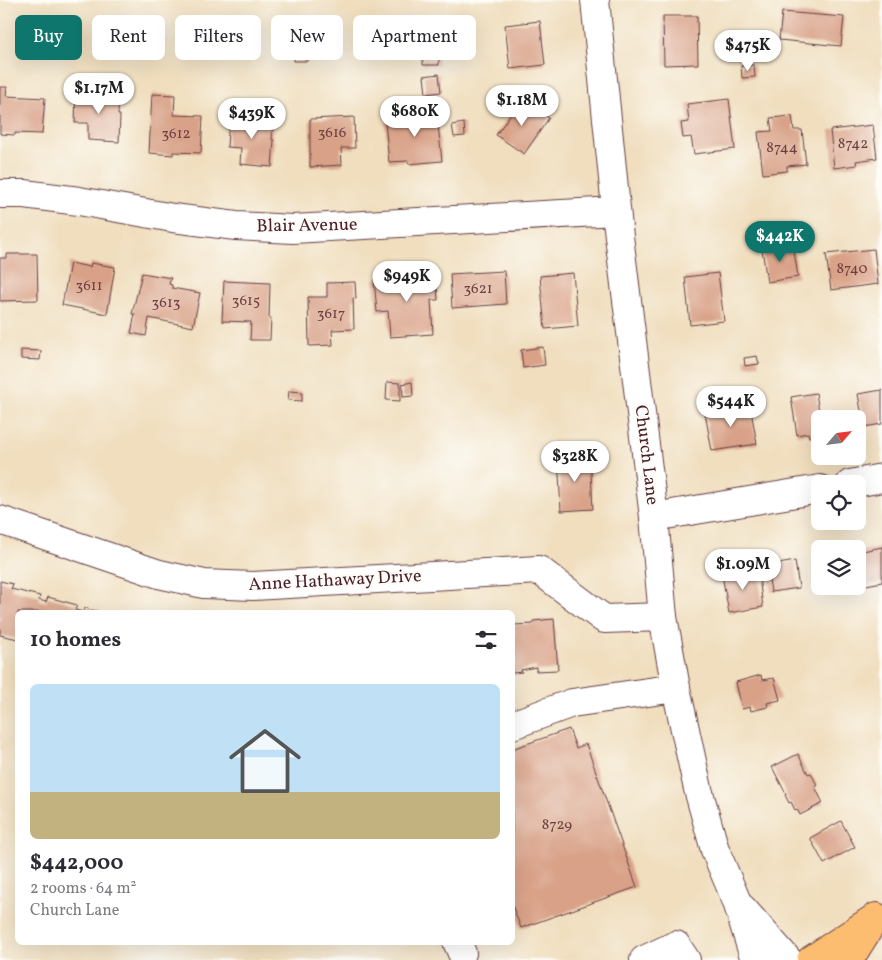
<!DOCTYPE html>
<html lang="en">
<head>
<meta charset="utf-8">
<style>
  :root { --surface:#fff; --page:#f2f2f3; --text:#2b2b33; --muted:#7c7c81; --line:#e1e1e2; --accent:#0f766e }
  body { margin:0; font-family:Vollkorn,serif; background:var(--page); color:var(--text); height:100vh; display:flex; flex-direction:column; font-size:19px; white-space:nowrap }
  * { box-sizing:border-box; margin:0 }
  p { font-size:16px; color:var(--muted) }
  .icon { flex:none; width:28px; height:28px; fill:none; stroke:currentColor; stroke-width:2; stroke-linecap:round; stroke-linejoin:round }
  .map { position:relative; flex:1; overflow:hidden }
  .panel { position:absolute; left:15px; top:610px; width:500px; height:335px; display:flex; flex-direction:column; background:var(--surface); border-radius:8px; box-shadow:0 5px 20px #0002 }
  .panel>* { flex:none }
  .hud { position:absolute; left:15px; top:15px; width:500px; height:45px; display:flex; gap:10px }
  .needle { width:32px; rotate:62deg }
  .controls { position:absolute; left:811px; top:410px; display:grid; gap:10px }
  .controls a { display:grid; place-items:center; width:55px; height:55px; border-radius:8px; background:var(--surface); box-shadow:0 5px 20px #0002; font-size:25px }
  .price { position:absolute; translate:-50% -42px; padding:0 11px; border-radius:18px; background:#fff; color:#222; font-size:16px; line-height:32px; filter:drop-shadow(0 1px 2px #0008) }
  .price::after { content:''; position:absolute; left:50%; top:30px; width:15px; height:11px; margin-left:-8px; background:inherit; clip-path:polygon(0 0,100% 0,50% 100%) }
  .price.active { background:var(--accent); color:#fff }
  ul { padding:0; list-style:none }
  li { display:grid; align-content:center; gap:10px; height:265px; padding:0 15px }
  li+li { border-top:1px solid var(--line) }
  li span { display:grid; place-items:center; height:155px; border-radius:8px; color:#555 }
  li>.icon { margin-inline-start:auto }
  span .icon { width:90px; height:90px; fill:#fffc; stroke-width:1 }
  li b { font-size:21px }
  h2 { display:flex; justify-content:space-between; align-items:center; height:60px; padding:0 15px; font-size:21px }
  .chip { padding:0 18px; border-radius:8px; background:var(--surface); box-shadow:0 5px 20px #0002; font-size:18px; line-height:45px }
  .chip.active { background:var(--accent); color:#fff }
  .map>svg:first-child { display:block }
</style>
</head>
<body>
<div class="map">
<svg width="882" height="960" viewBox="0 0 882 960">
  <rect width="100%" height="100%" fill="#fdfcf7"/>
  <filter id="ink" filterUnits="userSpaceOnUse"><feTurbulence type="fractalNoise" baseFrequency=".02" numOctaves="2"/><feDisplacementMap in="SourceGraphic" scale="10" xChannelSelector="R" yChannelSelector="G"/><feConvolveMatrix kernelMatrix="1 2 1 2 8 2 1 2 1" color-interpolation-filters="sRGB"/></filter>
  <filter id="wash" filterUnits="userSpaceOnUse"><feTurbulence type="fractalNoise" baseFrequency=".0096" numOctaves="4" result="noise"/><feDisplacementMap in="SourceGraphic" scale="20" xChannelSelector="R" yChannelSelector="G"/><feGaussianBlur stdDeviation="1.12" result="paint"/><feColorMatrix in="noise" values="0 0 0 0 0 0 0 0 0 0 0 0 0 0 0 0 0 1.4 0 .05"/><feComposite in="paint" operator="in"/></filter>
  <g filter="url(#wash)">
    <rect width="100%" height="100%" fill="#f0debe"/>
    <g id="blocks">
      <g fill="#d9a288">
        <path d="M782,12l62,5 -3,29 -62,-6z"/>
        <path d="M663,16h34l1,48 -34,1z"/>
        <path d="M540,21l5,44 -35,4 -5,-44z"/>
        <rect x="294" y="47" width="13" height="14"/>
        <path d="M423,55l16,1v9h-16z"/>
        <path d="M754,65l1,12 -13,1 -1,-12z"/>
        <path d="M439,74l2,18 -15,2 -2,-18z"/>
        <path d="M0,87h7l-1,9 39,2 -3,36 -27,-1v2l-15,-1z"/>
        <path d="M76,92l43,2 -1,21h2l-1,27 -31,-2v-17h-13z"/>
        <path d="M152,94l23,1 -1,20 29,1 -2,37 -28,-1v3l-24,-2z"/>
        <path d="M521,99l28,19 -25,36 -28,-19z"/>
        <path d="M729,99l6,50 -41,5 -3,-17 -8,1 -2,-15 8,-1 -2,-18z"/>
        <path d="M436,106l6,55 -33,3 -1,-3 -19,1 -4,-39 25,-2 -1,-12z"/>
        <path d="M792,116l2,14h8l4,34 -19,2v5l-24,3 -5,-42 14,-1 -2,-13z"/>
        <path d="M229,117l44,2 -1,21h2l-2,27 -32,-3 1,-16 -14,-1z"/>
        <path d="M354,117l1,31h-14l1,17 -32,2v-48z"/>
        <path d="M464,123l1,13 -11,1 -2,-12z"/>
        <path d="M873,125l4,33 -21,3 1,4 -23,3 -4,-38z"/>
        <path d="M793,244l5,33 -31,5 -5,-33z"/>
        <path d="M874,249l4,35 -47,6 -5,-36z"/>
        <path d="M7,254h30l1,46 -38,1v-43h7z"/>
        <path d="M70,263l20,4 1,-4 24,4 -8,47 -45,-9z"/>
        <path d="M504,271l2,33 -54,4 -2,-34z"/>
        <path d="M142,273l29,5 -2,6 3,1v3l28,5 -7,34 -44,-9 -3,18 -15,-3 4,-19h-3z"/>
        <path d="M573,273l5,53 -33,3 -5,-53z"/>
        <path d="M718,273l6,48 -34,4 -5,-48z"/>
        <path d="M436,274l2,26h-7l2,34 -43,3 -2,-26 -11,1 -3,-33z"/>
        <path d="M224,281l46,2 -1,35h2l-1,22h-20l1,-18 -29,-1z"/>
        <path d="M355,282l1,17 -3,-1 1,31 -22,1 1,15 -24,1 -1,-49h19v-14z"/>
        <path d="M543,347l2,18 -22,3 -2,-18z"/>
        <path d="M21,350l20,1 -1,9 -19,-1z"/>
        <path d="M757,356l2,8 -14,2 -1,-8z"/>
        <path d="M387,382l13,1v18l-14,-1z"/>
        <path d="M412,382l1,14 -10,1 -1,-13z"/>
        <path d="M882,390v34l-18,3 -6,-33z"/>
        <path d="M289,391l13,1v9l-14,-1z"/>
        <path d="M816,393l4,25v17l-11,2 -1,-4 -11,2 -6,-38z"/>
        <path d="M750,405l7,39 -45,7 -7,-38z"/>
        <path d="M590,455l3,54 -32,2 -3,-55z"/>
        <path d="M882,547v35l-21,4 -3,-21v-13z"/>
        <path d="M795,561l4,27 -28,4 -4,-26z"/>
        <path d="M758,570l5,37 -34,6 -7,-38z"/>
        <path d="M0,581l13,3 -2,5 29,7 -1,4 7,2 2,-5 29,8 -2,5 8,2h-65v27l-18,-4z"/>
        <path d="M85,608l15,4h-16z"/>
        <path d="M554,619l4,51 -22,1v-4l-15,3 1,2 -10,1v-39l3,-1 -1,-8 19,-1v-3z"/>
        <path d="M761,675l1,5 12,-2 6,22 -13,3 1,4 -17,4 -1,-4 -8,2 -6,-27z"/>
        <path d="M569,729l7,19 10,-4 51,143 -116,41 -9,-23v-156z"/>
        <path d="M798,754l10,20 3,-1 6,12 -2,2 8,16 -23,12 -3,-6 -2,1 -4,-8 -2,1 -4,-8 1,-1 -14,-27z"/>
        <path d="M841,821l14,26 -31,17 -14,-26z"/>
      </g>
    </g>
  </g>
  <g filter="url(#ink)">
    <use href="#blocks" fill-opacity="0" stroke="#633c41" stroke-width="1"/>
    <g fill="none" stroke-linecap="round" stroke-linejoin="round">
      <defs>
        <g id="minor">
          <path d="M595,0l23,228 36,289 9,100 13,71 22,101 17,61 22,52 18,58"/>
          <path d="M0,194h24l55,7 94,17 63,8 57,3 323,-18"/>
          <path d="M850,484l32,-6"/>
          <path d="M654,517l166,-28"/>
          <path d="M0,520l159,54 45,10 49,2 286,-16 65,49 59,-2"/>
          <path d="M512,725l60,-22 104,-15"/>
          <path d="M743,909l45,51"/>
          <path d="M457,942l5,11"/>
          <path d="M644,960l32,-15 10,15"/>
        </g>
        <g id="major">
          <path d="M811,960l65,-43"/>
          <path d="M849,960l22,-35"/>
        </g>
      </defs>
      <use href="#minor" stroke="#633c41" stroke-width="30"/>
      <use href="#major" stroke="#633c41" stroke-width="30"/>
      <use href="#minor" stroke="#fff" stroke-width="28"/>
      <use href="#major" stroke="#fcbd6f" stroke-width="28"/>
    </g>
  </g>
  <g text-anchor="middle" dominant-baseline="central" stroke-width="4.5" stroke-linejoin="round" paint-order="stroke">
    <g font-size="15" fill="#6e4042">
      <text x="332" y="133">3616</text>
      <text x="176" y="134">3612</text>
      <text x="853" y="144">8742</text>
      <text x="782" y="148">8744</text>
      <text x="852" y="269">8740</text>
      <text x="89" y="286">3611</text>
      <text x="478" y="289">3621</text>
      <text x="246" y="301">3615</text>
      <text x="166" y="303">3613</text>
      <text x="331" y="314">3617</text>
      <text x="557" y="825">8729</text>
    </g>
    <g font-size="18" fill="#4a1f2b" stroke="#fdfcf7">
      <text transform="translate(307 226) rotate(-1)">Blair Avenue</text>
      <text transform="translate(646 455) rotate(83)">Church Lane</text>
      <text transform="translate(335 581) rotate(-3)">Anne Hathaway Drive</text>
    </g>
  </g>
</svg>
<div class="controls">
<a><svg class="needle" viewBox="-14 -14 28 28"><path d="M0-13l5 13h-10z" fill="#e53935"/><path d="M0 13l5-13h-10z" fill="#7c7c81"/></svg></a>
<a><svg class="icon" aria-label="locate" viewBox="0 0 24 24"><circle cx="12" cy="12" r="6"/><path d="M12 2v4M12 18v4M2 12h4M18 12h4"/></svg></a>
<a><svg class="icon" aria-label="layers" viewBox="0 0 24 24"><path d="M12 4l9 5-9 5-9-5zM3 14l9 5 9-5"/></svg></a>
</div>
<b class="price" style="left:748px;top:72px">$475K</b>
<b class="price" style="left:99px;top:115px">$1.17M</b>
<b class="price" style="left:522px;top:127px">$1.18M</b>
<b class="price" style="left:415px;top:138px">$680K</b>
<b class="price" style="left:252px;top:140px">$439K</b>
<b class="price active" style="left:780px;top:263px">$442K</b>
<b class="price" style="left:407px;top:303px">$949K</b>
<b class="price" style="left:731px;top:428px">$544K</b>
<b class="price" style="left:575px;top:483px">$328K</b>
<b class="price" style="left:743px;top:591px">$1.09M</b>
<div class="hud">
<a class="chip active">Buy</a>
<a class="chip">Rent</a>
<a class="chip">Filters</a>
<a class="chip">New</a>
<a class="chip">Apartment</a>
</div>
<section class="panel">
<h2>10 homes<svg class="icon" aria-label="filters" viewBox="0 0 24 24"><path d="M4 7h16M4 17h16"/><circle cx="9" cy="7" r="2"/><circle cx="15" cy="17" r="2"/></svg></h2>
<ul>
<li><span style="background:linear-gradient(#bfe0f5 70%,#c2b280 0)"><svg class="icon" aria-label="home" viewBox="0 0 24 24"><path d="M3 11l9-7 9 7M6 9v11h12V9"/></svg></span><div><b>$442,000</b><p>2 rooms · 64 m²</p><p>Church Lane</p></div></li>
</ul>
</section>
</div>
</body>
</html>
